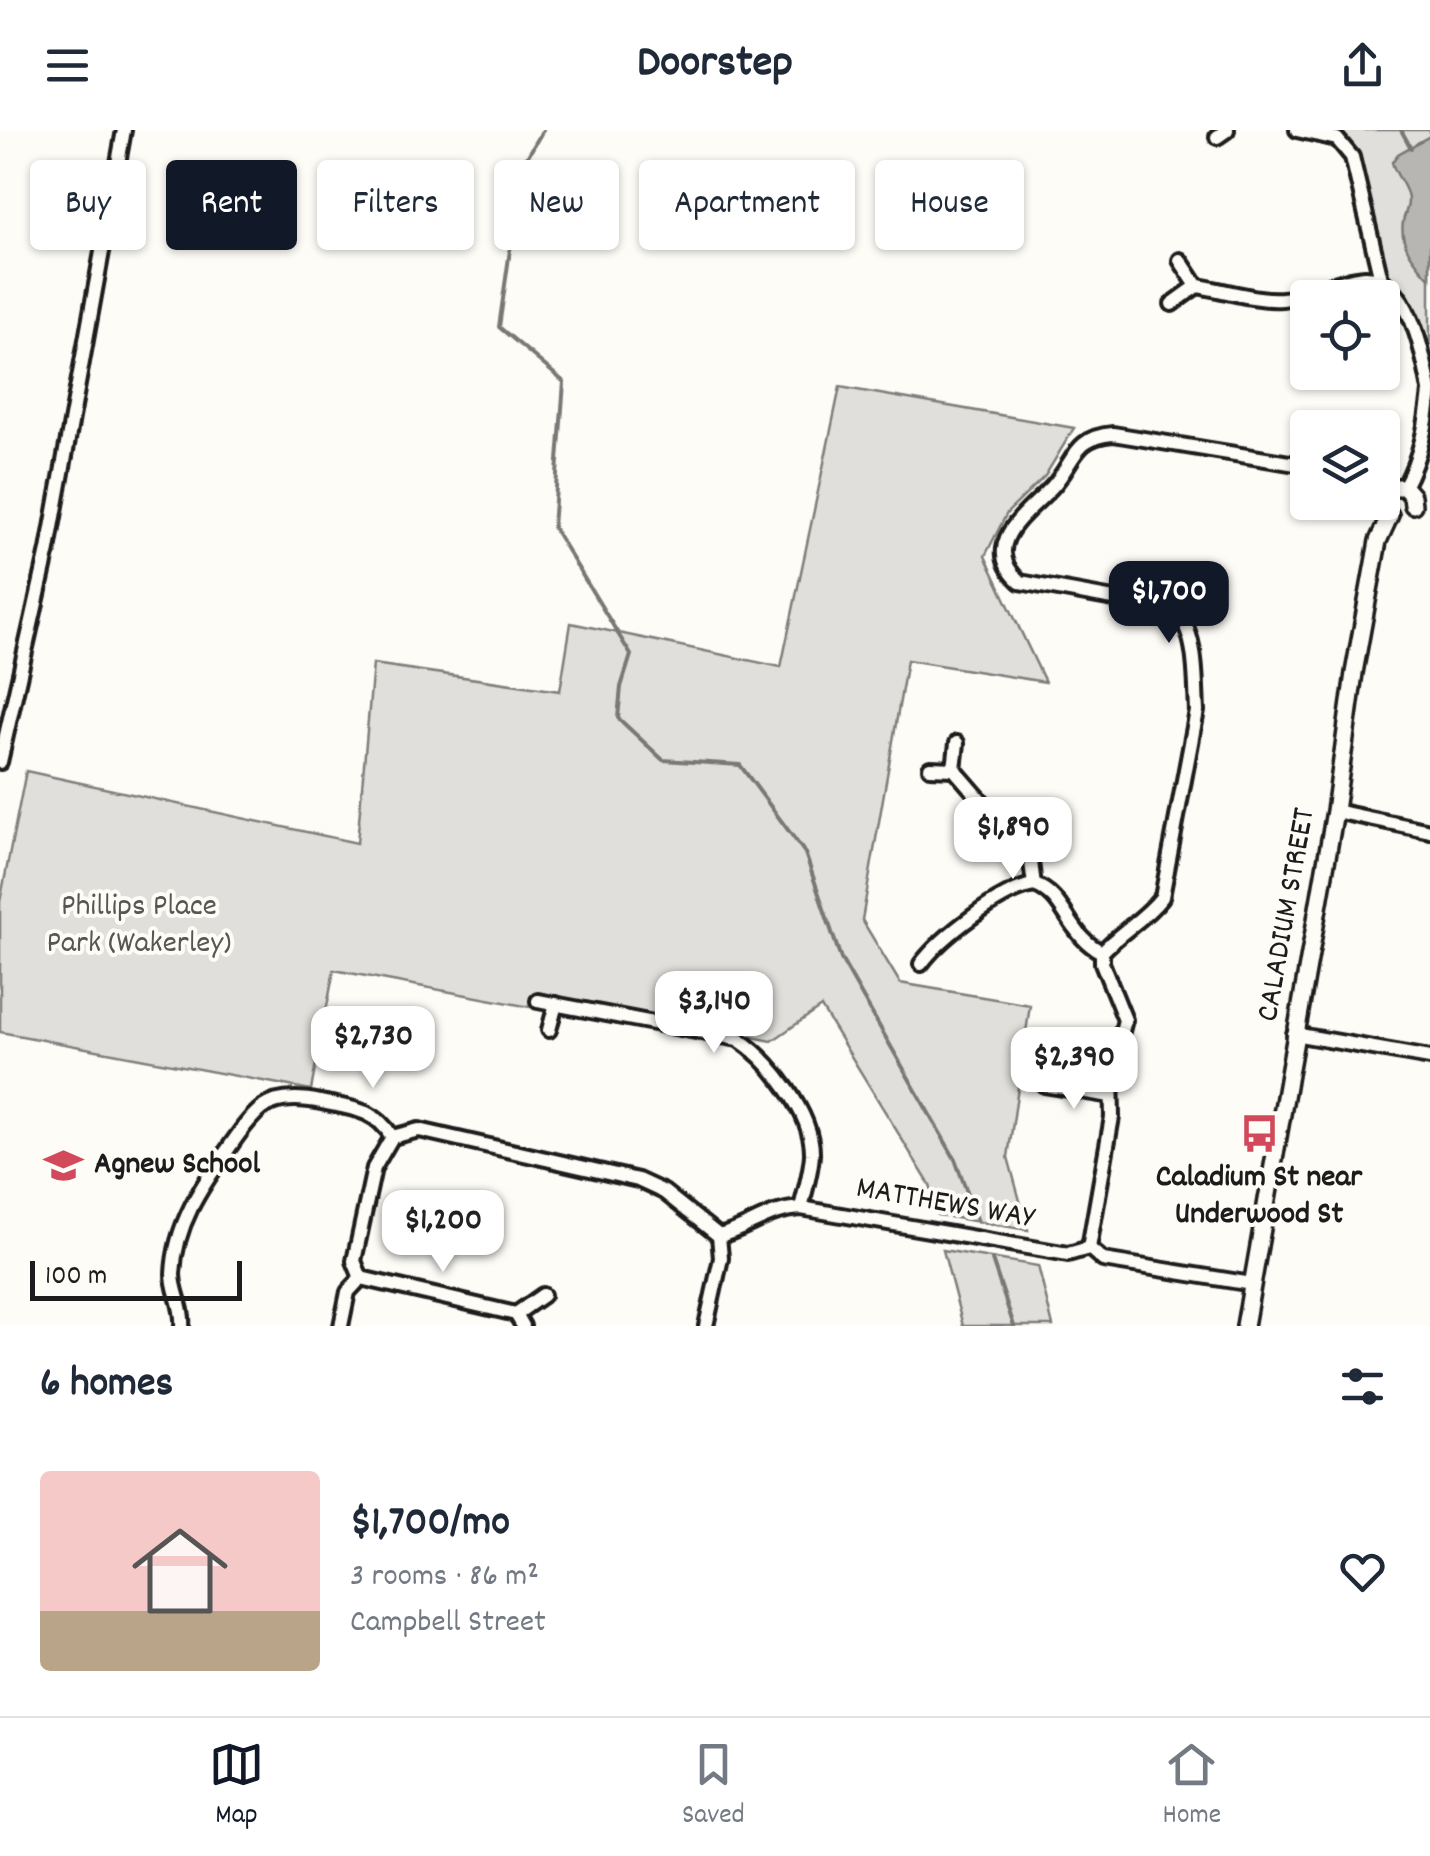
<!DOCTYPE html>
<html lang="en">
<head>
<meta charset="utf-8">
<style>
  :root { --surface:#fff; --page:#f6f6f7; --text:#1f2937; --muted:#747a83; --line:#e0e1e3; --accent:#111827 }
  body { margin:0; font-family:Dekko,sans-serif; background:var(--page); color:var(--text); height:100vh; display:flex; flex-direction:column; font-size:38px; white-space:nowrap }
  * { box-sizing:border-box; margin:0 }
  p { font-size:32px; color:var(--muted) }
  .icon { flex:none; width:55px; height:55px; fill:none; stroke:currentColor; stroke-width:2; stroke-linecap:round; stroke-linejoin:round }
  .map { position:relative; height:1196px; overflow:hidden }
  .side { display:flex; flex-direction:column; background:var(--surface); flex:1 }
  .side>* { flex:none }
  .hud { position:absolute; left:30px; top:30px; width:1370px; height:90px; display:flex; gap:20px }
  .controls { position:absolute; left:1290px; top:150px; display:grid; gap:20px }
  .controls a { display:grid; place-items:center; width:110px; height:110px; border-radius:10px; background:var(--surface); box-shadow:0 2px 8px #0004; font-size:50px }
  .scale { position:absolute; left:30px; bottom:25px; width:212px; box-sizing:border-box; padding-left:10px; border:5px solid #1c1c1c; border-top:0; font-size:28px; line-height:35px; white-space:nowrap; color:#1c1c1c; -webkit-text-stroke:8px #fdfcf7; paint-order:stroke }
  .price { position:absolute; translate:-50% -85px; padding:0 22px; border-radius:20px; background:#fff; color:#222; font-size:32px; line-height:65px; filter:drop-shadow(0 2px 5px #0008) }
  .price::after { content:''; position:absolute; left:50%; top:60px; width:30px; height:22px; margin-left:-15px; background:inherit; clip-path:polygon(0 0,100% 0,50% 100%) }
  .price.active { background:var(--accent); color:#fff }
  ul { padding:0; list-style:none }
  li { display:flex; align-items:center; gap:30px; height:250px; padding:0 40px }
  li span { display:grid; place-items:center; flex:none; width:280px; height:200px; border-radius:10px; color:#555 }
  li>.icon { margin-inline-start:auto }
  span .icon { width:120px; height:120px; fill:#fffc; stroke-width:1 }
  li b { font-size:42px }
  h2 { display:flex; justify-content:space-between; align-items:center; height:120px; padding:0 40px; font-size:42px }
  .pill { padding:0 35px; border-radius:10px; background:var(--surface); box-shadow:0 2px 8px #0004; font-size:35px; line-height:90px }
  .pill.active { background:var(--accent); color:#fff }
  header { display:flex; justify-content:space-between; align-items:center; height:130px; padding:0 40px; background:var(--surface); font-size:45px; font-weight:700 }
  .tabs { display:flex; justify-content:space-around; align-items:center; height:140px; border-top:2px solid var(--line); background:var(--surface); font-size:28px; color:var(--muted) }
  .tabs a { display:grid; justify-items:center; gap:5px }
  .tabs .active { color:var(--accent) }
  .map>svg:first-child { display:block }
</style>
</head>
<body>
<header><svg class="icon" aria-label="menu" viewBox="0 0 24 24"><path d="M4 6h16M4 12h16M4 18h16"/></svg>Doorstep<svg class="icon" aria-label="share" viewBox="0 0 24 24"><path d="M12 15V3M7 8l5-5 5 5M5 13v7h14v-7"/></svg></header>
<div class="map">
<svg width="1430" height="1196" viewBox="0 0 1430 1196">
  <rect width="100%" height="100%" fill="#fdfcf7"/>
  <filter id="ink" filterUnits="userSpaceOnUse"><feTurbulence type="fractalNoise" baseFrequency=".01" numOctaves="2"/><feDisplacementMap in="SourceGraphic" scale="20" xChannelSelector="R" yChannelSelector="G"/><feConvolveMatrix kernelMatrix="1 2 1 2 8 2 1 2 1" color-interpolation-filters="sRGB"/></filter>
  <g filter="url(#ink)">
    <g fill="#e0dfdb" stroke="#7e7e7c" stroke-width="2.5">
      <path d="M1343,0h87v231l-3,-15 -17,-35 -23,-34 -33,-121 -17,-18z"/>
      <path d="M840,257l234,41 -29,48 -38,37 -22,43 60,126 -138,-22 -45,260 38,63 130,22 -22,152 20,73 -91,-15 -7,-30 -109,-178 -49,34 -239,-47 -3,13 -196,-37 -23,120 -311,-58v-130l26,-131 331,72 16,-179 187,27 11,-68 210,44z"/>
      <path d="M943,1120l95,16 15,60h-90z"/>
    </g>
    <path fill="#b7b6b2" stroke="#797876" stroke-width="2.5" d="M1430,6v143c-14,-16 -31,-34 -27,-57 1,-8 6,-14 5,-23 -1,-14 -13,-23 -16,-37l6,-8z"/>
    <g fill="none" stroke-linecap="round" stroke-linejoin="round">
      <g stroke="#797876" stroke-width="4">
        <path d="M543,0l-21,36 -23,161 65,55 -11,145 78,128 -10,32 -3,31 45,42 77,5 65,88 36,106 114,200 23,63"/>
        <path d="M1401,0l10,18"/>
        <path d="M992,1130l22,66"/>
      </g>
      <defs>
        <g id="minor">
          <path d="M1297,0l40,9 15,18 29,122"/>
          <path d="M1217,7l10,-7"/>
          <path d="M1197,156c27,4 59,15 85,13 28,-3 59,-21 83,-22 44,-1 59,80 65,113"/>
          <path d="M1172,174l25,-18 -17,-26"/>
          <path d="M1404,357c17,-31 22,-61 26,-95"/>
          <path d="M0,632l48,-212 76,-420"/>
          <path d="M930,638l24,1 3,-26"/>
          <path d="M954,639l70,81 7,12 3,23c32,10 34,52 68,67"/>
          <path d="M1335,681l95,20"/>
          <path d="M921,834c20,-27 81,-74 113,-79"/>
          <path d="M538,871l200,38c32,21 75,75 74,115 -1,18 -7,37 -11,54"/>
          <path d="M549,900l7,-26"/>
          <path d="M1294,904l136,24"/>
          <path d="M1044,955l67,11"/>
          <path d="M1089,1118l23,-131 -1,-45 14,-52 -23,-57v-11c19,-21 42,-32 60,-55l35,-186c-2,-31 1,-80 -23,-101l-154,-28c-42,-38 8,-69 32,-95 23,-25 21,-50 61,-53l195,32"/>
          <path d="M361,1148l155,36"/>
          <path d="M182,1196c2,-18 -9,-35 -9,-52 2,-49 28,-87 55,-125 10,-14 20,-30 34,-41 17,-12 40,-10 59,-6 30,6 55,7 71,35l27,-7 219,50 26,12 55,44"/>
          <path d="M341,1196l7,-34 13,-14 -7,-17 20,-93 18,-31"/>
          <path d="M523,1196l-7,-12 27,-19"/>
          <path d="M706,1196l15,-68 -2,-22c31,-8 48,-26 82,-28l267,46 21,-6 14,12 149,24"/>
        </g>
        <g id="tertiary">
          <path d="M1382,367l9,-10h13l8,9 1,9"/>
          <path d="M1245,1196l90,-515 19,-138 24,-132 12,-26"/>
        </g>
      </defs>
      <use href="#minor" stroke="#1c1c1c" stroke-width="20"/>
      <use href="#tertiary" stroke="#1c1c1c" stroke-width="22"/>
      <use href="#minor" stroke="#fdfcf7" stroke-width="12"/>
      <use href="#tertiary" stroke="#fdfcf7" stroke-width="15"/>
    </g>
  </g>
  <defs>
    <symbol id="bus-bare" viewBox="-9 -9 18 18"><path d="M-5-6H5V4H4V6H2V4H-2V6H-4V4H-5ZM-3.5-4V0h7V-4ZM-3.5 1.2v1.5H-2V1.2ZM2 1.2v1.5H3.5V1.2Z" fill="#d1495b" stroke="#fdfcf7" stroke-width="2.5" paint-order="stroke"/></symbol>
    <symbol id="school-bare" viewBox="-9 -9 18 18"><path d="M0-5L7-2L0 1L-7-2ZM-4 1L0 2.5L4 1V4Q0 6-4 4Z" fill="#d1495b" stroke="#fdfcf7" stroke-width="2.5" paint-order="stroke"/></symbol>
  </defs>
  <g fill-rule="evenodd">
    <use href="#bus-bare" x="1232" y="976" width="55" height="55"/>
    <use href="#school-bare" x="36" y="1008" width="55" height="55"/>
  </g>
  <g text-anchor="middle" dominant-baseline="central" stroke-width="8" stroke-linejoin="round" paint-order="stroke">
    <g font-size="32" fill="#575655" stroke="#fdfcf7">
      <text x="139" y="778">Phillips Place<tspan x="139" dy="37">Park (Wakerley)</tspan></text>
    </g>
    <g font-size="32" fill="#1c1c1c" stroke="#fdfcf7">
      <text transform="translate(1288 785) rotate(-80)">CALADIUM STREET</text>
      <text transform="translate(945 1075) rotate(10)">MATTHEWS WAY</text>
    </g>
    <g font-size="32" font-weight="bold" fill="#1c1c1c" stroke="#fdfcf7" text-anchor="start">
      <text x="94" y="1036">Agnew School</text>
      <text x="1259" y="1049" text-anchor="middle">Caladium St near<tspan x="1259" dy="37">Underwood St</tspan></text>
    </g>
  </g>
</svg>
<div class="controls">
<a><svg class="icon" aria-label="locate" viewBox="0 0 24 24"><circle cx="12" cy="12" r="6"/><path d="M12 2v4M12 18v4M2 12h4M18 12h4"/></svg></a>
<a><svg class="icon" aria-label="layers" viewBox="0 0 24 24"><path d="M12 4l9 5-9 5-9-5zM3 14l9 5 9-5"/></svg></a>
</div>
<div class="scale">100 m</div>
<b class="price active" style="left:1169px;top:516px">$1,700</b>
<b class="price" style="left:1013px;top:752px">$1,890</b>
<b class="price" style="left:714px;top:926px">$3,140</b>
<b class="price" style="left:373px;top:961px">$2,730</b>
<b class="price" style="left:1074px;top:982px">$2,390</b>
<b class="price" style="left:443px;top:1145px">$1,200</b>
<div class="hud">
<a class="pill">Buy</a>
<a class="pill active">Rent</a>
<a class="pill">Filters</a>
<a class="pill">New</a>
<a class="pill">Apartment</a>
<a class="pill">House</a>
</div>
</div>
<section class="side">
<h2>6 homes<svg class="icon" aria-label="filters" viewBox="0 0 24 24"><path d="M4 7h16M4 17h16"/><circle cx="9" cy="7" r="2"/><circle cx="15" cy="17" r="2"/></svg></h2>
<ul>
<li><span style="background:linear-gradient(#f6c9c9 70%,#b9a48a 0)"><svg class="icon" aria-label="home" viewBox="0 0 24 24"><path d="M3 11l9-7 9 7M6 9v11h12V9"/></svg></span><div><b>$1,700/mo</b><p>3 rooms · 86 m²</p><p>Campbell Street</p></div><svg class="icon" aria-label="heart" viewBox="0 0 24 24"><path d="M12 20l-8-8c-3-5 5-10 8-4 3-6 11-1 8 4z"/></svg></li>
</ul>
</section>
<nav class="tabs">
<a class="active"><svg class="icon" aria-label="map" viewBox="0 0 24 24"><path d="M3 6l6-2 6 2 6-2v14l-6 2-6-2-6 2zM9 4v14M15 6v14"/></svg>Map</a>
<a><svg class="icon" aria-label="saved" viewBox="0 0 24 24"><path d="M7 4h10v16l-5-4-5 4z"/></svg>Saved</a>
<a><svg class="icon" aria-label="home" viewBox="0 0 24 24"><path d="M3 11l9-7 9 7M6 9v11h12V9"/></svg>Home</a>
</nav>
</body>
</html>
